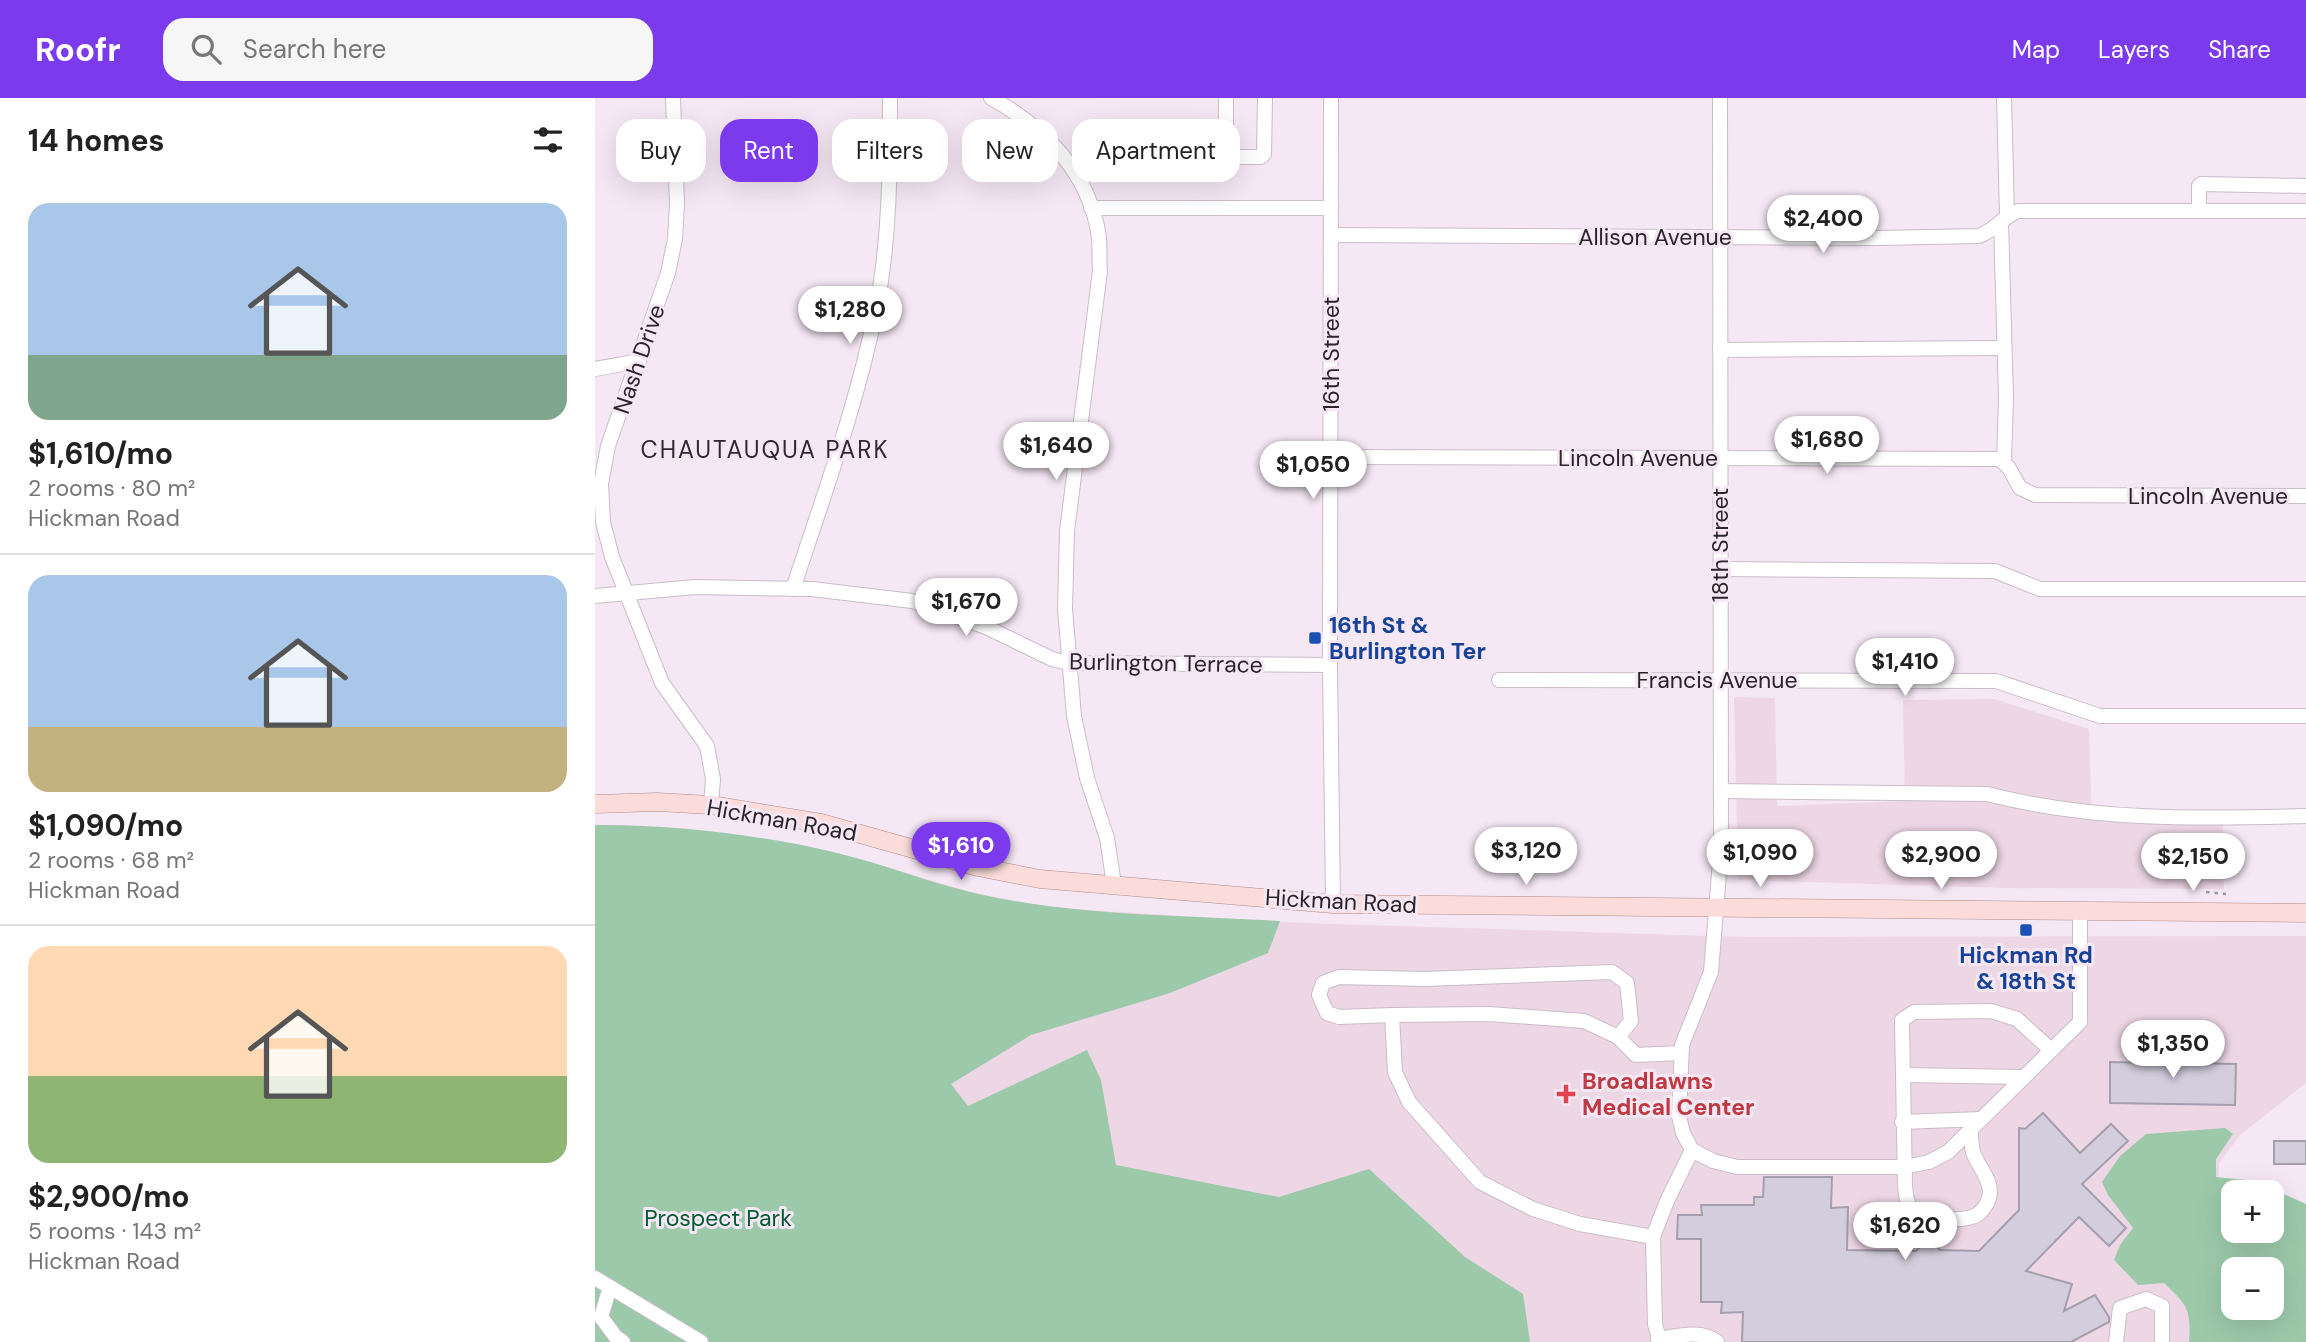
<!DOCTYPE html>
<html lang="en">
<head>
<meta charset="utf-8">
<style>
  :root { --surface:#fff; --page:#f6f6f6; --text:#222; --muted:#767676; --line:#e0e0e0; --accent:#7c3aed }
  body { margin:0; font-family:"DM Sans",sans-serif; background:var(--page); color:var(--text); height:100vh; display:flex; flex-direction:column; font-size:26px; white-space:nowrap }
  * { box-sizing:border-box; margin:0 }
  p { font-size:23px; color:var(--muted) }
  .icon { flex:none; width:38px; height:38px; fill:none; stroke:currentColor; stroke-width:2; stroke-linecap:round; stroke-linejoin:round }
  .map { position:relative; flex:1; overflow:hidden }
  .drawer { display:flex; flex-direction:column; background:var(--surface); width:595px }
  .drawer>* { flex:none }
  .top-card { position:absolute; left:21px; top:21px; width:665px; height:63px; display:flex; gap:14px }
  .buttons { position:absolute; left:1626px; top:1082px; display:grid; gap:14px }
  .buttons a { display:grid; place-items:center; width:63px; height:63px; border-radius:14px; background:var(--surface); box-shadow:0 7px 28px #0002; font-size:35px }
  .price { position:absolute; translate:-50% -60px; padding:0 16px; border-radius:24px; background:#fff; color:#222; font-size:23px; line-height:46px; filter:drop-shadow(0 2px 4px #0008) }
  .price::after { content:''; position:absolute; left:50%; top:42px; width:21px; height:16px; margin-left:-10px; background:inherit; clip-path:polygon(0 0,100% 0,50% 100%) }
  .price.on { background:var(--accent); color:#fff }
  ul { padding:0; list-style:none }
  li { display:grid; align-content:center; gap:14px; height:371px; padding:0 28px }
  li+li { border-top:2px solid var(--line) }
  li span { display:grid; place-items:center; height:217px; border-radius:21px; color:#555 }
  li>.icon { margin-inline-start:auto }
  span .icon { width:126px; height:126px; fill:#fffc; stroke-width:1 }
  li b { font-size:30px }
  h2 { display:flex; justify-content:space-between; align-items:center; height:84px; padding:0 28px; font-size:30px }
  .pill { padding:0 24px; border-radius:21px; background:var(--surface); box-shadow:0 7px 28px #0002; font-size:24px; line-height:63px }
  .pill.on { background:var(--accent); color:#fff }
  header { display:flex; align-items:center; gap:42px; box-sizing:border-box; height:98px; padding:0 35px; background:var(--accent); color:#fff }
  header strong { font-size:33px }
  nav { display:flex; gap:38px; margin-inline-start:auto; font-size:24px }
  .search { width:490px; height:63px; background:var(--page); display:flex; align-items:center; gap:18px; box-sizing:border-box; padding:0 24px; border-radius:21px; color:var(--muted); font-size:26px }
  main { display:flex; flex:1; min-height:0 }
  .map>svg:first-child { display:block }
</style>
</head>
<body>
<header>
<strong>Roofr</strong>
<div class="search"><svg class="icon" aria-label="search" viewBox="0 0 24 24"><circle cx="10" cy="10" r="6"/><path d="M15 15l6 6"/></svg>Search here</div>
<nav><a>Map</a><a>Layers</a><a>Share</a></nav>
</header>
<main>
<section class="drawer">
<h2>14 homes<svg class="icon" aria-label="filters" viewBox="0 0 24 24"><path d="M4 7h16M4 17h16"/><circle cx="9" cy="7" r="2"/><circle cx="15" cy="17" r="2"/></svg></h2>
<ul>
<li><span style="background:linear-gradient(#a9c7e8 70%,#7fa58c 0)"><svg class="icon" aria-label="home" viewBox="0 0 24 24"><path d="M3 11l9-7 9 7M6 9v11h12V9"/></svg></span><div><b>$1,610/mo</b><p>2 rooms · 80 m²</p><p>Hickman Road</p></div></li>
<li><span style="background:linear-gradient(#a9c7e8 70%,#c2b280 0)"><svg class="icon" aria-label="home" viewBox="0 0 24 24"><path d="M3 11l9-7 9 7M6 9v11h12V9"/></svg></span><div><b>$1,090/mo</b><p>2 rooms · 68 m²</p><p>Hickman Road</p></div></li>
<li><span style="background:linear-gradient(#ffd9b3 60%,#8fb573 0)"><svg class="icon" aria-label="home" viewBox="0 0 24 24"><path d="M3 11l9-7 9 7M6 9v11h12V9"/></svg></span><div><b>$2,900/mo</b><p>5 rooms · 143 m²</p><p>Hickman Road</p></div></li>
</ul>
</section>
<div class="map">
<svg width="1711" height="1244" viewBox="0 0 1711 1244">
  <rect width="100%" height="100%" fill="#f5e7f4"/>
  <g fill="#edd7e5">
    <path d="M1139,599l41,1 2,108 128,-5 -2,-101 91,-1 95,30 3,91 45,4 86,1 1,64 -219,-1 -267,-8z"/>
    <path d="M242,755l137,40 81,15 248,15 442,14 561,-1v147l-66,52 -21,28 -4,179h-1372l-25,-444z"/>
  </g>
  <g fill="#9dc9ab" fill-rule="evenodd">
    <path d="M0,727c76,-1 168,10 242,28 46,11 91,29 137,40 100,23 204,22 306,28l-12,32 -98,40 -139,42 -80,49 17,22 119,-56 14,30 15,85 163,32 90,-28 96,88 58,37 7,48h-935z"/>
    <path d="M1630,1030l8,6 -17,25v18l39,4 51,23v138h-117c2,-33 -1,-36 -25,-59l-26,2 -24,-25 6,-15 13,-17 -25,-33 -6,-13 18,-26 26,-22zM1638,1094h38v38h-38zM1638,1171h38v38h-38z"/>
  </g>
  <g fill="#d3cddd" stroke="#a49eae" stroke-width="2">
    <path d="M1571,945h13v4h11v16l46,1 -1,41 -125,-2v-41l46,1v-16h10z"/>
    <path d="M1448,1015l37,40 31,-29 17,17 -46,43 44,44 -17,18 -30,-29 -53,54 46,13 -8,27 31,-16 14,22v5l-38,20h-329l1,-30 -22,1 1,-11h-21v-63h-24l1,-24h24l-1,-10h53v-8h9l1,-20h68l-1,31 17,-1 -1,43 69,1 12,-12 12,11 39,1 40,-41v-82l6,1z"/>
    <rect x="1679" y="1043" width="32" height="23"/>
  </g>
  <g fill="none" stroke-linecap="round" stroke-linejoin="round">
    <defs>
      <g id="minor">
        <path d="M78,0l4,106 -2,35 -7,34 -60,173 -7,38 2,38 9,35 50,126 45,63 6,33 -2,26"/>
        <path d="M396,0c54,29 100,77 108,140 1,11 0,22 1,33l-33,260 -2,78 9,107 13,62 20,60 7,47"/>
        <path d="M631,0v55l4,4h31l3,-3 1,-56"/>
        <path d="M736,0l-1,567 3,239"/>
        <path d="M1125,0l1,751 -10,123 -29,73 -3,71 4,17 9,17 21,11 24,6h167l25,-5 19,-10 132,-130v-110"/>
        <path d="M1409,0l3,117"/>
        <path d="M496,110h240"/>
        <path d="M1604,113v-25l2,-2 105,2"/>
        <path d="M1406,124l5,176 -2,65"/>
        <path d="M736,137l548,3 100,-2c18,-7 23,-19 39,-25h288"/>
        <path d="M1125,252l284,-2"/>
        <path d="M0,271l44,-8"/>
        <path d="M736,359l669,2 9,9 11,20 15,7 271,1"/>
        <path d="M1125,471l275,2 45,18h266"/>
        <path d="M198,491c30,-92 64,-184 83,-279 14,-70 14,-142 14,-212"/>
        <path d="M0,498l100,-9 117,2 100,12 74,26 66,32 16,4 262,2"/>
        <path d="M904,582l497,1 104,35h206"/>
        <path d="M1126,693l266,3c106,27 210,25 319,22"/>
        <path d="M797,917l-53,2 -12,-4 -8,-18 4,-12 16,-6 86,2 187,-7 15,11 4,38 -13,16"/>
        <path d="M1308,977l121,2"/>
        <path d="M1307,1024l79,-3"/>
        <path d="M1376,1032c0,7 0,15 2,22 4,13 17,25 17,40 0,8 -6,18 -13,23 -13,7 -53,5 -64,-4 -7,-7 -7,-17 -8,-26l-3,-165 12,-8 77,-1 26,8 34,31"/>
        <path d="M1058,1139l-73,-13 -47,-15 -53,-27 -71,-80 -14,-30 -3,-57 97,-1 95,7 34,16 18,18 45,-2"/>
        <path d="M0,1180l106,64"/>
        <path d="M15,1189l-9,30 14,19 8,6"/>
        <path d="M1063,1241c18,-3 45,-10 59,3"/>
        <path d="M1065,1244l-5,-18 -2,-87 14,-36 25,-51"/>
        <path d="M1521,1244l4,-34 26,-9 16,7v36"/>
      </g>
      <path id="major" d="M0,706l62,-2 54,3 110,18 157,44 62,12 293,25 973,9"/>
    </defs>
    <use href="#minor" stroke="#cabcc8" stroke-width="16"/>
    <use href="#major" stroke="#b08d8b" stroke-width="19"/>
    <path stroke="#9f959e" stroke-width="2.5" stroke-dasharray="3.5 5" stroke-linecap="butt" d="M1611,794l20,2"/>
    <use href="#minor" stroke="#fff" stroke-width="14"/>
    <use href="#major" stroke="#fbdcda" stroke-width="18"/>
  </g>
  <g fill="#1a4fb4" stroke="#f5e7f4" stroke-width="2.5">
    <rect x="713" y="533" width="14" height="14" rx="3.5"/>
    <rect x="1424" y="825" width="14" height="14" rx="3.5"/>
  </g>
  <path fill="#e0444e" stroke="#f5e7f4" stroke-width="2.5" d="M967.5 985.5h7v7h7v7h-7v7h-7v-7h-7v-7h7z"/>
  <g text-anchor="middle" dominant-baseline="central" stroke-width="6" stroke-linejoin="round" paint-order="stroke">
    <g font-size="23" fill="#292428" stroke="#f5e7f4">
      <text x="1060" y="139">Allison Avenue</text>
      <text transform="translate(736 256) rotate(-90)">16th Street</text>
      <text transform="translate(44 261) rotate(-71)">Nash Drive</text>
      <text x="1043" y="360">Lincoln Avenue</text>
      <text x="1613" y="398">Lincoln Avenue</text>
      <text transform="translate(1125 447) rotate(-90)">18th Street</text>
      <text transform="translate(571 565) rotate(1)">Burlington Terrace</text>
      <text x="1122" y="582">Francis Avenue</text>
      <text transform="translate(187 722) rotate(10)">Hickman Road</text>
      <text transform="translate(746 803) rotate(3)">Hickman Road</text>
    </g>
    <g font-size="23" font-weight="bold" fill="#164399" stroke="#f5e7f4" text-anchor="start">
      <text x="734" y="527">16th St &amp;<tspan x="734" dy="26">Burlington Ter</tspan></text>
      <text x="1431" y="857" text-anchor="middle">Hickman Rd<tspan x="1431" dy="26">&amp; 18th St</tspan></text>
    </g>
    <g font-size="23" font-weight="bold" fill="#be3a42" stroke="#f5e7f4" text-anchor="start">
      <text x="987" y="983">Broadlawns<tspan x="987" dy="26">Medical Center</tspan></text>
    </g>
    <g font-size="23" fill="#005c31" stroke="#f5e7f4">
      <text x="123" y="1120">Prospect Park</text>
    </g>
    <g font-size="24" letter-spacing="2" fill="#312730" stroke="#f5e7f4">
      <text x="170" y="351">CHAUTAUQUA PARK</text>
    </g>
  </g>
</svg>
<div class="buttons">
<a>+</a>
<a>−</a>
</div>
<b class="price" style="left:1228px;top:157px">$2,400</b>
<b class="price" style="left:255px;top:248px">$1,280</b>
<b class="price" style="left:1232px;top:378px">$1,680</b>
<b class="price" style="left:461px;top:384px">$1,640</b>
<b class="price" style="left:718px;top:403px">$1,050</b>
<b class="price" style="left:371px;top:540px">$1,670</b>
<b class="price" style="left:1310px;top:600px">$1,410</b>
<b class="price on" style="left:366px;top:784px">$1,610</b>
<b class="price" style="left:931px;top:789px">$3,120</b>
<b class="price" style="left:1165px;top:791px">$1,090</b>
<b class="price" style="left:1346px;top:793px">$2,900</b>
<b class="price" style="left:1598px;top:795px">$2,150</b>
<b class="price" style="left:1578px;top:982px">$1,350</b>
<b class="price" style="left:1310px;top:1164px">$1,620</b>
<div class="top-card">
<a class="pill">Buy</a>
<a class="pill on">Rent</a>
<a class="pill">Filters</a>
<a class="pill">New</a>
<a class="pill">Apartment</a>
</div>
</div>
</main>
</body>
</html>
